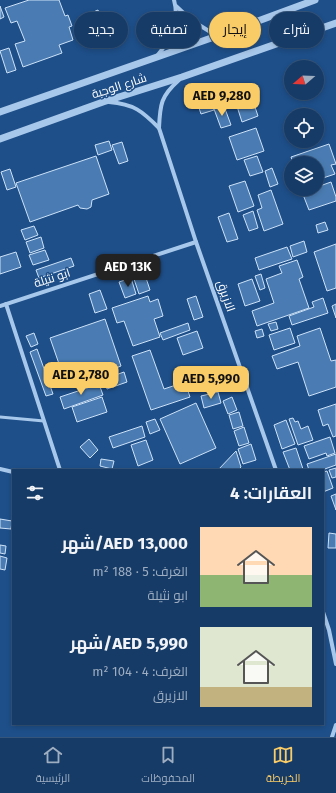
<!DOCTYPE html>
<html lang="ar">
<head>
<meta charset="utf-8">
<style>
  :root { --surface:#163b67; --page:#234670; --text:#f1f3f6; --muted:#9eadc0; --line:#35557b; --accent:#facc67 }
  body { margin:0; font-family:"Fira Sans",Cairo,sans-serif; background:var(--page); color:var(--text); direction:rtl; height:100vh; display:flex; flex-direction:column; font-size:15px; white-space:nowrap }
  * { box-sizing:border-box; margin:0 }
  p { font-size:13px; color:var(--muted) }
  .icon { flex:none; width:22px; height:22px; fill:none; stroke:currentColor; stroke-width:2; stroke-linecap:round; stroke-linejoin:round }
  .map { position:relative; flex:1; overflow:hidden; direction:ltr }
  .panel { position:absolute; left:12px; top:469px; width:312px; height:256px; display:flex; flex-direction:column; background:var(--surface); border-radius:0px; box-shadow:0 2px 6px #0003,0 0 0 1px var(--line); direction:rtl }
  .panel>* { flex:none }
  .guide { position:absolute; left:12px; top:12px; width:312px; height:36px; direction:rtl; display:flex; gap:8px }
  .needle { width:26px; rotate:251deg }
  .controls { position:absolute; left:284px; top:60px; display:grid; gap:8px }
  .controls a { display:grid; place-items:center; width:40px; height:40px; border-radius:50%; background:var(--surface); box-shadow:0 2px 6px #0003,0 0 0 1px var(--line); font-size:20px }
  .price { position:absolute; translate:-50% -34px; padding:0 9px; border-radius:8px; background:var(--accent); color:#111; font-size:13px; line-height:26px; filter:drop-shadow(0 1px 2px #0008) }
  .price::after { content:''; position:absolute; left:50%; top:24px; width:12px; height:9px; margin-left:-6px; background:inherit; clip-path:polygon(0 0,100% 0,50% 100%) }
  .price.current { background:#222; color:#fff }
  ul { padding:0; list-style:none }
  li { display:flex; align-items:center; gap:12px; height:100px; padding:0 12px }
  li span { display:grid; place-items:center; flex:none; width:112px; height:80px; border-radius:0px; color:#555 }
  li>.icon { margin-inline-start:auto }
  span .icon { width:48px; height:48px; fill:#fffc; stroke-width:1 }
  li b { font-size:17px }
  h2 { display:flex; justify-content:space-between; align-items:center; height:48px; padding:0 12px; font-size:17px }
  .tag { padding:0 14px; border-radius:18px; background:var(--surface); box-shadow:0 2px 6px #0003,0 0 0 1px var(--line); font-size:14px; line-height:36px }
  .tag.current { background:var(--accent); color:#111 }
  .menu { display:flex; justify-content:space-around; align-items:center; height:56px; border-top:1px solid var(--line); background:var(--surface); font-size:11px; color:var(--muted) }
  .menu a { display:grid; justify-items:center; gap:2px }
  .menu .current { color:var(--accent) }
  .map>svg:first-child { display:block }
</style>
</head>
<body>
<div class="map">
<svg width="336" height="737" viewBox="0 0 336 737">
  <rect width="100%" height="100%" fill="#1e4f89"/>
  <g fill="#4a7cb3" stroke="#cde2f8">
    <path d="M29,0h30l6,16 3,-1 4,11 -3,1 4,13 -14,5 3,8 -39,14 -8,-23 10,-3 -8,-20 -6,2 -6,-15z"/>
    <path d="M0,6l4,11 -4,2z"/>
    <path d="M98,10l3,9 -7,3 -3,-9z"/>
    <path d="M111,27l4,10 -18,7 -4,-11z"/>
    <path d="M9,48l7,22 -9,3 -7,-22z"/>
    <path d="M251,95l7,21 -16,6 -7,-22z"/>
    <path d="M211,101l3,9 -13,4 -3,-9z"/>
    <path d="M224,106l7,19 -10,3 -7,-19z"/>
    <path d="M256,128l8,23 -27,9 -8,-23z"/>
    <path d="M109,141l3,9 -14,5 -3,-10z"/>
    <path d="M122,142l6,19 -9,3 -7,-19z"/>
    <path d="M329,144l7,20 -5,1 4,9 -18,6v-17h-24l-2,-6z"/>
    <path d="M96,156l13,38 -17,6 -1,7 -4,2 -7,-1 -2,-3 -48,17 -14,-39z"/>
    <path d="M257,156l6,16 -13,4 -6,-16z"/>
    <path d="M272,168l6,16 -8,3 -5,-16z"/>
    <path d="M10,169l6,18 -9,3 -6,-18z"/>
    <path d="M245,181l9,25 -16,6 -9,-26z"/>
    <path d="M331,182l5,15v4l-27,9 -7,-18 8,-3h7v-2z"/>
    <path d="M271,190l12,34 -19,7 -7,-21 5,-2 -4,-13z"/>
    <path d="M253,211l5,17 -9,3 -6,-16z"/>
    <path d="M229,213l9,26 -11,3 -9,-25z"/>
    <path d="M325,222l3,8 -10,3 -2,-8z"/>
    <path d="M34,226l4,9 -13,5 -4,-10z"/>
    <path d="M41,237l3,11 -14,5 -4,-11z"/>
    <path d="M304,241l3,11 -14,5 -3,-11z"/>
    <path d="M336,244v44l-9,3 -13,-39z"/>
    <path d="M287,247l5,12 -33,11 -4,-12z"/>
    <path d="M45,250l4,10 -16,5 -4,-10z"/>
    <path d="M16,252l5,15 -21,7v-17z"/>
    <path d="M71,258l3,8 -35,12 -3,-8z"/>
    <path d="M297,260l6,17 -4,2 10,29 -52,18 -5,-15 22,-8 -8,-24 16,-6 -3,-7z"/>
    <path d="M261,274l4,14 -5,2 -5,-14z"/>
    <path d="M145,275l5,15 -11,4 -5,-15z"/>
    <path d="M131,278l5,16 -11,4 -6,-16z"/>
    <path d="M252,279l8,22 -15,5 -7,-22z"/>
    <path d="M100,290l7,19 -12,4 -6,-19z"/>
    <path d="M148,296l2,6 8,-3 5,17 -9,3 6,18 -27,9 -9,-25 -7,2 -5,-15z"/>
    <path d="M196,296l7,21 -9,3 -7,-21z"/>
    <path d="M323,298l5,15 -36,12 -3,-9 25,-9 -2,-5z"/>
    <path d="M336,304v14l-4,-12z"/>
    <path d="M105,319l16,47 -16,6 -3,-9 -11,3 2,6 -28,9 -15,-43z"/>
    <path d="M276,322l2,7 -7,2 -3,-7z"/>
    <path d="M188,323l2,7 -27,10 -3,-7z"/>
    <path d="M290,328l5,15 -21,7 -5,-15z"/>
    <path d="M320,328l11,33 5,-1v27l-27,9 -11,-34 -21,7 -5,-13 28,-10 -3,-10z"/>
    <path d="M262,329l2,7 -7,2 -2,-7z"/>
    <path d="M197,331l6,17 -20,7 -6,-17z"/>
    <path d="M34,333l4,11 -7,3 -5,-11z"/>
    <path d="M37,349l16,45 -7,2 -16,-44z"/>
    <path d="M150,350l14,39 21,-7 5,15 -39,13 -19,-54z"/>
    <path d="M52,367l3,10 -6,2 -3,-10z"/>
    <path d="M124,372l3,10 -20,7 -3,-10z"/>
    <path d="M99,384l4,11 -39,14 -4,-12z"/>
    <path d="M218,392l3,11 -17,5 -3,-12z"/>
    <path d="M102,397l5,15 -30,10 -5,-15z"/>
    <path d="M232,397l5,13 -9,4 -5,-13z"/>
    <path d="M196,403l20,45 -36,16 -20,-45z"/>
    <path d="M336,404v32l-3,1 -5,-13 -5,2 -5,-16z"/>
    <path d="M239,412l4,14 -10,3 -4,-14z"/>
    <path d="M293,418l2,4 3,-1 3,8 7,-3 5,14 -15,5 -9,-26z"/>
    <path d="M155,419l5,11 -10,4 -4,-12z"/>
    <path d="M286,420l9,24 -13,5 -8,-24z"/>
    <path d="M142,426l3,11 -32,11 -4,-11z"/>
    <path d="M244,427l5,16 -10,3 -5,-15z"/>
    <path d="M330,437l5,16 -8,3 -1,-3 -17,6 -5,-13z"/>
    <path d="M89,439l9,11 -8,8 -10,-11z"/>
    <path d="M146,440l7,20 -15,6 -7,-21z"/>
    <path d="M251,444l5,16 -13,4 -5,-15z"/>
    <path d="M296,448l7,21 -13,1 -7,-18z"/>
    <path d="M236,451l5,16 -3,3h-20z"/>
    <path d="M336,454v11l-14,5h-13l-2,-6z"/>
    <path d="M101,459l13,2 -2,8 -12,-3z"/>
    <path d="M336,468v9l-4,1 -3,-8z"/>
    <path d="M327,471l6,17 -10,4v-20z"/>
    <path d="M336,494v16l-5,-14z"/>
    <path d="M0,519l12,2 -1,8 -11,-1z"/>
    <path d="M329,533l7,1v14h-8z"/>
    <path d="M0,545l6,1 -1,8 -5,-1z"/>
    <path d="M0,556l7,2 -2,12 -5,-1z"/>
  </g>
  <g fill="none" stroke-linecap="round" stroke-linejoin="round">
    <path stroke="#a8c8eb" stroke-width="3" d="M0,417l44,4"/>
    <g stroke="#a8c8eb" stroke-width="4">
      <path d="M176,6l15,14 26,16"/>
      <path d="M157,56c14,-17 23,-34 17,-56"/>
      <path d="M179,80c-18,16 -19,24 -20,48l37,114 80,228"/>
      <path d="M109,102c25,2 33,9 50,26"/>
      <path d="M6,304l54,166"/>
      <path d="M0,306l196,-64"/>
      <path d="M0,469l13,3"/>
      <path d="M323,612l6,18 7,34"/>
      <path d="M332,737l4,-12"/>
    </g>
    <g stroke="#a8c8eb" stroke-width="7">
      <path d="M0,112l217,-76 98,-36"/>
      <path d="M0,139l103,-37 79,-25 154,-54"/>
    </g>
  </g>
  <g text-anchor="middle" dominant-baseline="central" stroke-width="3" stroke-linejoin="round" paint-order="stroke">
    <g font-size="12" fill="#fff" stroke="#1e4f89">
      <text transform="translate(119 86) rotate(-18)">شارع الوجبة</text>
      <text transform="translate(52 278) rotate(-18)">ابو نثيلة</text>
      <text transform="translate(226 296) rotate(71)">الازيرق</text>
    </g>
  </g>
</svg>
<div class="controls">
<a><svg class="needle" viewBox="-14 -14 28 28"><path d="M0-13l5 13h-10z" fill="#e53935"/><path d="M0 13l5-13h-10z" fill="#9eadc0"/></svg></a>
<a><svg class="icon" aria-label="locate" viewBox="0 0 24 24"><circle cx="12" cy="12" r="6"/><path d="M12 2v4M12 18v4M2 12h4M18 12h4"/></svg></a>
<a><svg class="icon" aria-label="layers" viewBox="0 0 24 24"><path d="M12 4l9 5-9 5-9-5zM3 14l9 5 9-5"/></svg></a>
</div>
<b class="price" style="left:222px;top:117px">AED 9,280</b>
<b class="price current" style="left:128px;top:288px">AED 13K</b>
<b class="price" style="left:81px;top:396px">AED 2,780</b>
<b class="price" style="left:211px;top:400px">AED 5,990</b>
<div class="guide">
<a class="tag">شراء</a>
<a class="tag current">إيجار</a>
<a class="tag">تصفية</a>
<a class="tag">جديد</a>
</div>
<section class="panel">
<h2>العقارات: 4<svg class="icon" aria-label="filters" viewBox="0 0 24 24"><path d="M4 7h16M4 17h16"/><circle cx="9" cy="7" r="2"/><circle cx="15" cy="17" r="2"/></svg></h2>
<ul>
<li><span style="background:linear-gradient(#ffd9b3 60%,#8fb573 0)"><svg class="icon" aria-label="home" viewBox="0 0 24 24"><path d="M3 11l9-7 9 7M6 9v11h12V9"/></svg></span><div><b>AED 13,000/شهر</b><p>الغرف: 5 · 188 m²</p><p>ابو نثيلة</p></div></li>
<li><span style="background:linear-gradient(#dfe7d0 75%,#c2b280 0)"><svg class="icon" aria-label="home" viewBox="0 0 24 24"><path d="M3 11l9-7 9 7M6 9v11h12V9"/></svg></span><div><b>AED 5,990/شهر</b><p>الغرف: 4 · 104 m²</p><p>الازيرق</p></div></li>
</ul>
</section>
</div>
<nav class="menu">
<a class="current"><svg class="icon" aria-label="map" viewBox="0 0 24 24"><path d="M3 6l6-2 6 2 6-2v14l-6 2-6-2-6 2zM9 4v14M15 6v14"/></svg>الخريطة</a>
<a><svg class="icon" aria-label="saved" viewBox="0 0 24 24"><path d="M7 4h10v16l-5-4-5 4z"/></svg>المحفوظات</a>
<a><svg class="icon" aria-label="home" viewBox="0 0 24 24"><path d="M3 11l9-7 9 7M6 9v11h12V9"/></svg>الرئيسية</a>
</nav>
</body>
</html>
